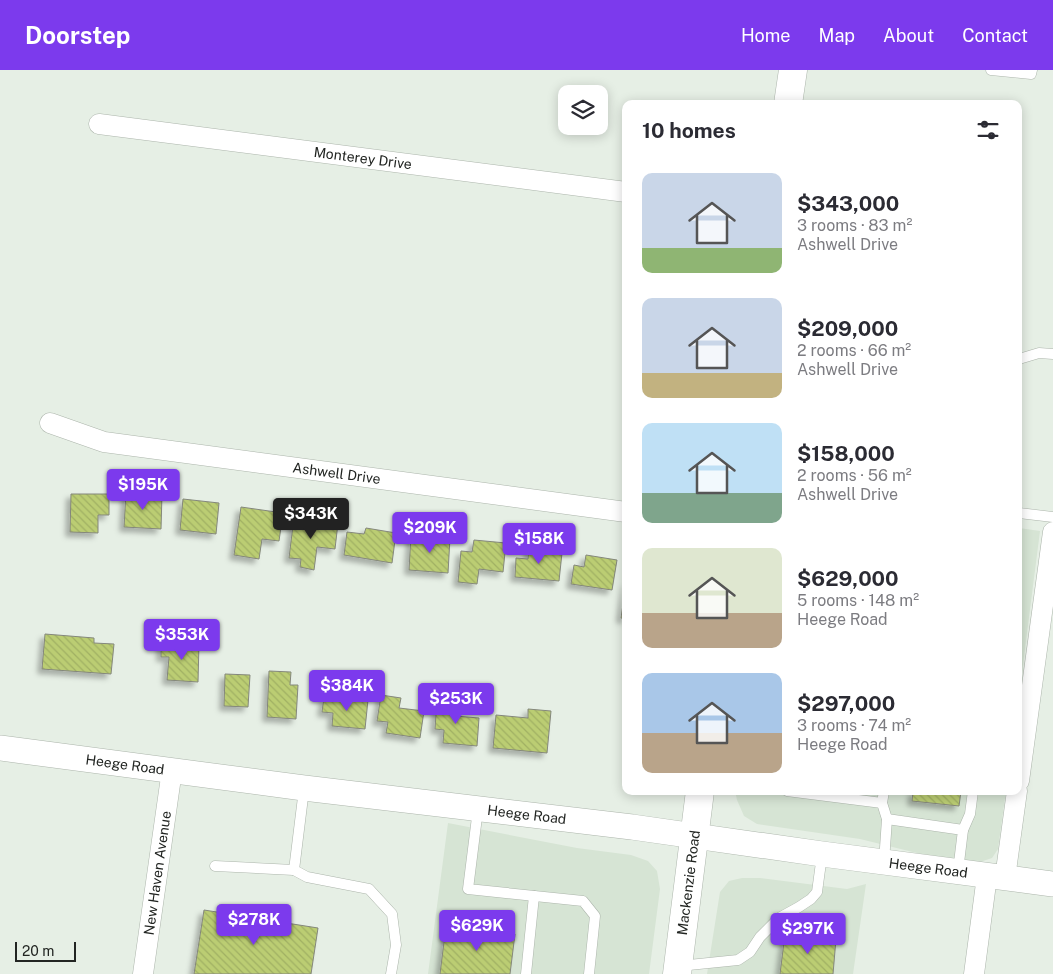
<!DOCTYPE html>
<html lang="en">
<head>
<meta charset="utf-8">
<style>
  :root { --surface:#fff; --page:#f7f7f7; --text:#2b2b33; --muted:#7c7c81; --accent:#7c3aed }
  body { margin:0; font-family:"Public Sans",sans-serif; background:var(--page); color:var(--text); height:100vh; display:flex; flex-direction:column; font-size:19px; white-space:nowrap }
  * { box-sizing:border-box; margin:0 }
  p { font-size:16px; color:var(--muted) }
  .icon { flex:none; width:28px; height:28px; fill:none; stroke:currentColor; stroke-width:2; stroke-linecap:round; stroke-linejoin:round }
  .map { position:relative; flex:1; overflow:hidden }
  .panel { position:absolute; left:622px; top:30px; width:400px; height:695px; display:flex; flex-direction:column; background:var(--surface); border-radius:10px; box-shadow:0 2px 12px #0003 }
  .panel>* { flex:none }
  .tools { position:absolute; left:558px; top:15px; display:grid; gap:10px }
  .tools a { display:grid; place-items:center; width:50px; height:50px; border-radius:10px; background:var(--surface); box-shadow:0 2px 12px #0003; font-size:25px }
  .scale { position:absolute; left:15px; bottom:12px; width:61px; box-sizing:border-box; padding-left:5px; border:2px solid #222522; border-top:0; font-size:14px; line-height:18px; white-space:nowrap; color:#222522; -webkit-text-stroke:4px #e6efe5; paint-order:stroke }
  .price { position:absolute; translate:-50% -42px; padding:0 11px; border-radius:5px; background:var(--accent); color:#fff; font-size:16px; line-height:32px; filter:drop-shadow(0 1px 2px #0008) }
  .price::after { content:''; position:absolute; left:50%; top:30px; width:15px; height:11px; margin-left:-8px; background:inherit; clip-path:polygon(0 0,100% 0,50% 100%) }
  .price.active { background:#222; color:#fff }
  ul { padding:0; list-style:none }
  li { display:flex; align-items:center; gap:15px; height:125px; padding:0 20px }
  li span { display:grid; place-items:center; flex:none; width:140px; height:100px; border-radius:10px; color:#555 }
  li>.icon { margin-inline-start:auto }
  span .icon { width:60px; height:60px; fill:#fffc; stroke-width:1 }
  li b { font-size:21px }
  h2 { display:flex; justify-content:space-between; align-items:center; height:60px; padding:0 20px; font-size:21px }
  header { display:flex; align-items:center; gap:30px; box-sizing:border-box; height:70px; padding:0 25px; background:var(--accent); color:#fff }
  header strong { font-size:24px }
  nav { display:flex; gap:28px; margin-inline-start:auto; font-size:18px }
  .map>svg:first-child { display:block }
</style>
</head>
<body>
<header>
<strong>Doorstep</strong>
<nav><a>Home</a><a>Map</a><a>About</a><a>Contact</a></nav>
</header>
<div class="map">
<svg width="1053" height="904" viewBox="0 0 1053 904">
  <defs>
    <pattern id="building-back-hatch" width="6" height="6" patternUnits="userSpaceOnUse" patternTransform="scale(1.25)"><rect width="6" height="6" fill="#bbcd73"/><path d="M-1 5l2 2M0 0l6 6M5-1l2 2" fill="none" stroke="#a0b063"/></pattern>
    <filter id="shadow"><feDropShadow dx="-4.5" dy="4.5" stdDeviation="2.5" flood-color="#0004"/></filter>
  </defs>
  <rect width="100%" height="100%" fill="#e6efe5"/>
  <g fill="#d6e4d4">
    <path d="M1019,458l21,3 -21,165z"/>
    <path d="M735,721h271l-8,58 -6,9 -12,4 -59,-8 -61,-15 -103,-15 -13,-8 -7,-16z"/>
    <path d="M448,753l129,25 54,7 17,6 9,10 3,18 -11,85h-221z"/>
    <path d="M742,808h18l87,11 19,-5 -13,90h-146l13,-82 9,-11z"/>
  </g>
  <g fill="url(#building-back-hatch)" stroke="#84877c" filter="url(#shadow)">
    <path d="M126,423l36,1 -1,35 -37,-2z"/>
    <path d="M71,424h38v21h-11v18l-28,-1z"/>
    <path d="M183,429l36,4 -3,31 -36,-4z"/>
    <path d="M241,437l42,6 -4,28 -17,-2 -3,20 -25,-4z"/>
    <path d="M294,447l44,6 -3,26 -18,-2 -3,23 -14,-3 1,-8 -12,-1z"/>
    <path d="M366,458l30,5 -4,30 -48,-8 3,-23 17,2z"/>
    <path d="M411,465l39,3 -2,35 -39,-3z"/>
    <path d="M474,470l32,3 -3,29 -24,-3 -2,15 -19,-2 3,-31 11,1z"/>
    <path d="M529,474l12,1 -1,6 22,2 -3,28 -44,-4 1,-19 12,1z"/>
    <path d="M586,485l31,5 -5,30 -41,-6 3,-19 10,2z"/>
    <path d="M626,512v37l-5,-1z"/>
    <path d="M45,564l49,4v5l20,1 -3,30 -69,-5z"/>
    <path d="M161,572l38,1 -1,39 -31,-2 2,-23h-8z"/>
    <path d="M269,601l22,1 -1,13h8l-2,34 -29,-2z"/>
    <path d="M225,604l25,1 -2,32 -24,-1z"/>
    <path d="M381,625l20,3 -2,10 25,3 -4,27 -34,-5 2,-11 -11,-1z"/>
    <path d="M324,627l44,3 -3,29 -33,-3 1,-13 -11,-1z"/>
    <path d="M437,629l20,1 -2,16 24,2 -2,28 -34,-3 1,-13 -9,-1z"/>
    <path d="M528,639l23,2 -4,42 -54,-5 3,-33 32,3z"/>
    <path d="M913,721h48l-2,15 -47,-5z"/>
    <path d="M204,840l114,18 -7,46h-117z"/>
    <path d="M446,856l69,8 -5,40h-70z"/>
    <path d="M785,864l51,5 -3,35h-53z"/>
  </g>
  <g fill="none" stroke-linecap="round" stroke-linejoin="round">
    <defs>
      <g id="service">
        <path d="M991,0l40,4 1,-4"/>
        <path d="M1019,289l20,-6 14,1"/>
        <path d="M1019,443l34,4"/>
        <path d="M304,719l-10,81 13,7 62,12 23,25 4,31 -5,29"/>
        <path d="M787,721l95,12"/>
        <path d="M478,739l-10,80 115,12 12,15 -6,58"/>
        <path d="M887,749l76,11 -5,41"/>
        <path d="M963,760l7,-16 3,-23"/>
        <path d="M884,792l3,-43 -5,-16 2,-12"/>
        <path d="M215,796l79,4"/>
        <path d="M679,896l59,-6 12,-8 10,-15 19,-19 20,-11 12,-8 6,-7 5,-37"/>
        <path d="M526,904l8,-78"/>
      </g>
      <g id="minor">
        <path id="s1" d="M99,54l527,68"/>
        <path id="s2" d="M50,353l54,19 522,70"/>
        <path d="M1019,711l34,-249"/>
        <path d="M1005,808l12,-87"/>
        <path id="s3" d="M143,904l29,-204"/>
        <path d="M974,904l13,-98"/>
      </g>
      <g id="tertiary">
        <path id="s4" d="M0,678l304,40 328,39 190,27 231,30"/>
      </g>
      <g id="secondary">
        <path d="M788,34l5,-34"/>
        <path id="s5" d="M677,904l23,-183"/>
      </g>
    </defs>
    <use href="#service" stroke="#acb5ab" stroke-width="11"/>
    <use href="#minor" stroke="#acb5ab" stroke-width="21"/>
    <use href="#tertiary" stroke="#acb5ab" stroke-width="26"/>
    <use href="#secondary" stroke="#acb5ab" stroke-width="29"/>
    <use href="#service" stroke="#fff" stroke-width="10"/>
    <use href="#minor" stroke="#fff" stroke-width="20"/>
    <use href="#tertiary" stroke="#fff" stroke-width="25"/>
    <use href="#secondary" stroke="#fff" stroke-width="28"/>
  </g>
  <g text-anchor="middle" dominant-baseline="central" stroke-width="5" stroke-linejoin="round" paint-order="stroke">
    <g font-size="14" fill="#222522" stroke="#e6efe5">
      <text stroke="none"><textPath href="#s1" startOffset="266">Monterey Drive</textPath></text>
      <text stroke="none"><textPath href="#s2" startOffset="292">Ashwell Drive</textPath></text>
      <text stroke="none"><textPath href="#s4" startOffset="126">Heege Road</textPath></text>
      <text stroke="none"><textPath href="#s4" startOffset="531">Heege Road</textPath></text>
      <text stroke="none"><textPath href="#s4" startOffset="936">Heege Road</textPath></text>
      <text stroke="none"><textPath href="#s3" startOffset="102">New Haven Avenue</textPath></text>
      <text stroke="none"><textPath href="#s5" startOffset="92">Mackenzie Road</textPath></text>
    </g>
  </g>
</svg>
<div class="tools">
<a><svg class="icon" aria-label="layers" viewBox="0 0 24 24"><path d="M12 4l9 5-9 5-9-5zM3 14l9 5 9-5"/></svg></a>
</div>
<div class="scale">20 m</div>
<b class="price" style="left:143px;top:441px">$195K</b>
<b class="price active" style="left:311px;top:470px">$343K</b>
<b class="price" style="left:430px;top:484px">$209K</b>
<b class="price" style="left:539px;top:495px">$158K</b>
<b class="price" style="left:182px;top:591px">$353K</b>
<b class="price" style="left:347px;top:642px">$384K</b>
<b class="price" style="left:456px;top:655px">$253K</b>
<b class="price" style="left:254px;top:876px">$278K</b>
<b class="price" style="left:477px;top:882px">$629K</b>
<b class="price" style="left:808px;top:885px">$297K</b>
<section class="panel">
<h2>10 homes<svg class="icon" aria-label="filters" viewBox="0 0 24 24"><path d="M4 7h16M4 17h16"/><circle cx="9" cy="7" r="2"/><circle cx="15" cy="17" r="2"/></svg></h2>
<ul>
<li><span style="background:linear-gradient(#c9d6e8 75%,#8fb573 0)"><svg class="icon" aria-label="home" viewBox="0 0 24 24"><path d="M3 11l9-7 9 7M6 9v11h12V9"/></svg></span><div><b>$343,000</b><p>3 rooms · 83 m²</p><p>Ashwell Drive</p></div></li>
<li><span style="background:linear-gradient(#c9d6e8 75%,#c2b280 0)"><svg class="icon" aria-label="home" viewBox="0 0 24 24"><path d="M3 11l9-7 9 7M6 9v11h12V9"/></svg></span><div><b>$209,000</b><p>2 rooms · 66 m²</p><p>Ashwell Drive</p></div></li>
<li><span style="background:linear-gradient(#bfe0f5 70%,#7fa58c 0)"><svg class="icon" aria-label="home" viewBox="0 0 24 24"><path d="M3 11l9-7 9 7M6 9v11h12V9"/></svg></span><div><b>$158,000</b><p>2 rooms · 56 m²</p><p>Ashwell Drive</p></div></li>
<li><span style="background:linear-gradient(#dfe7d0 65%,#b9a48a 0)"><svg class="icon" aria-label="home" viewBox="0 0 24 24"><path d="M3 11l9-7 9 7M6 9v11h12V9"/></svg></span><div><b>$629,000</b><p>5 rooms · 148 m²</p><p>Heege Road</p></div></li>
<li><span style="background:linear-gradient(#a9c7e8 60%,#b9a48a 0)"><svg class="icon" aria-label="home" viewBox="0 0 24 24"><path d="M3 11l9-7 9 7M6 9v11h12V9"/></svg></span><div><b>$297,000</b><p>3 rooms · 74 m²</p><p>Heege Road</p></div></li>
</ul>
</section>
</div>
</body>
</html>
